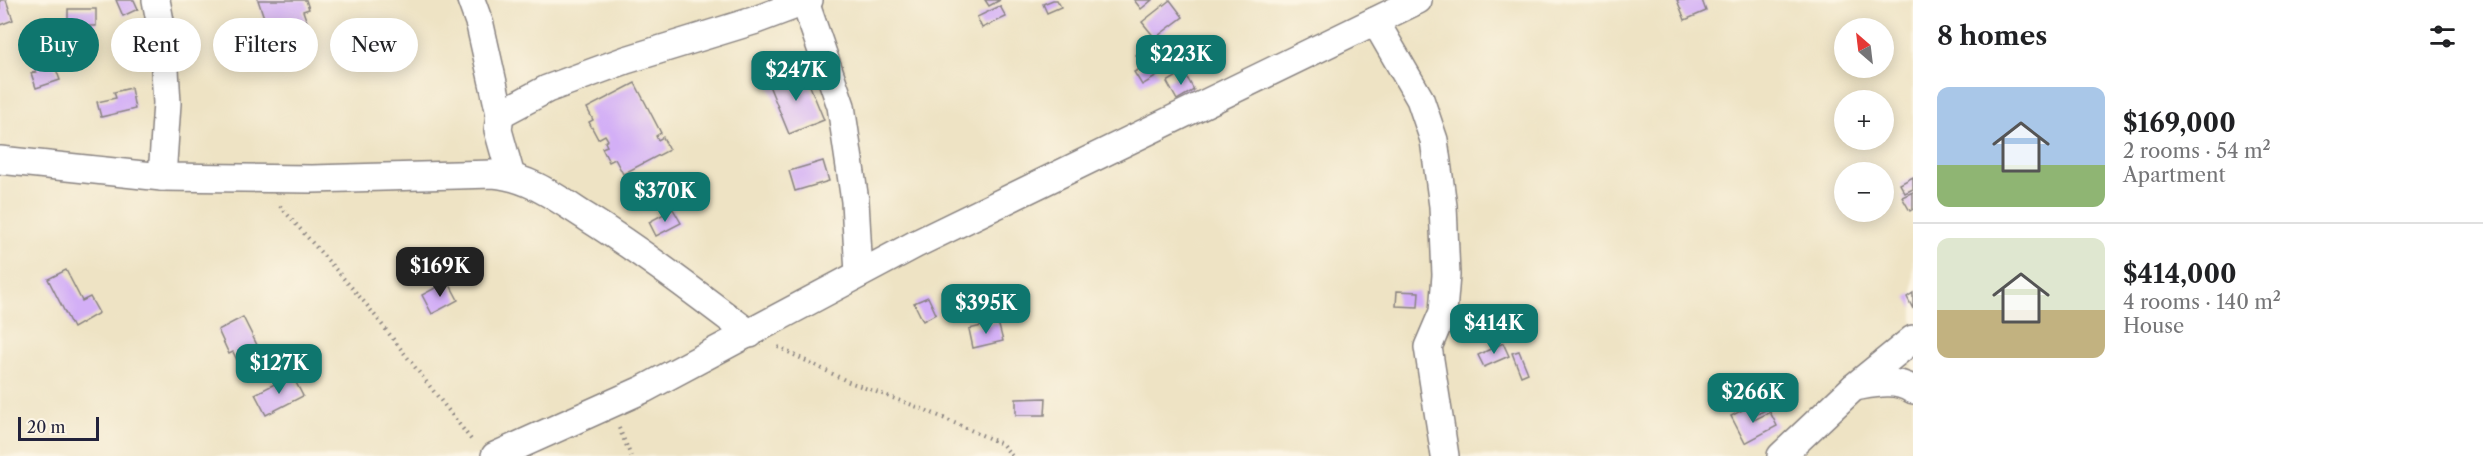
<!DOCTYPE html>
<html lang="en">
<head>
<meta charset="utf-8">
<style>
  :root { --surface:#fff; --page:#f2f2f2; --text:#202124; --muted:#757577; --line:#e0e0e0; --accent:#0f766e }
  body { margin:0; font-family:"Libre Caslon Text",serif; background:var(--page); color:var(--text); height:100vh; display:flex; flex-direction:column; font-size:22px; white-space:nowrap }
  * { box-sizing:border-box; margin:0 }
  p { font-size:20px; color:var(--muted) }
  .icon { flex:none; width:33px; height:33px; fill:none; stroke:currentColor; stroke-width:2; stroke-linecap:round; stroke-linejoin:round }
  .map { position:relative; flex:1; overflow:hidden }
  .drawer { display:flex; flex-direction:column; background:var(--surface); width:570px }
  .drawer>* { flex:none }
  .guide { position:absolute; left:18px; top:18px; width:570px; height:54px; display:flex; gap:12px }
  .needle { width:39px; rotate:332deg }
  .buttons { position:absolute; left:1834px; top:18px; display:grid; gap:12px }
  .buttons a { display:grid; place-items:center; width:60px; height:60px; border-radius:50%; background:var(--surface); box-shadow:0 3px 15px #0003; font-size:30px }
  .scale { position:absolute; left:18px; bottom:15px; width:81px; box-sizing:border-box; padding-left:6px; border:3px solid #22223b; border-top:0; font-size:16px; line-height:21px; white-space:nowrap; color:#22223b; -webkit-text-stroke:4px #fcf5e5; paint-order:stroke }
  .price { position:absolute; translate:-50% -51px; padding:0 14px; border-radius:12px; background:var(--accent); color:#fff; font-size:20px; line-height:39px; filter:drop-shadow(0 2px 3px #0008) }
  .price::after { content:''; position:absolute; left:50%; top:36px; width:18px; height:14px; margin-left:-9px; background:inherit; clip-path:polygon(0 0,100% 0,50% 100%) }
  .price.on { background:#222; color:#fff }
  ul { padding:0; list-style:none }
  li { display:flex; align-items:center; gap:18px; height:150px; padding:0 24px }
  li+li { border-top:2px solid var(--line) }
  li span { display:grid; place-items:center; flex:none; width:168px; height:120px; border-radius:12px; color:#555 }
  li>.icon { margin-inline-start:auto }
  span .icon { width:72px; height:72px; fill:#fffc; stroke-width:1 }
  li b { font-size:26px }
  h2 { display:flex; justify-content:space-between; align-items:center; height:72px; padding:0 24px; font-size:26px }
  .tag { padding:0 21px; border-radius:27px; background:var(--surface); box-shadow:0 3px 15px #0003; font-size:21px; line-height:54px }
  .tag.on { background:var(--accent); color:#fff }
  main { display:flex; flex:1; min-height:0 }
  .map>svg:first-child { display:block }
</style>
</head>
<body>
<main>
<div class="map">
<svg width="1913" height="456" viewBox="0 0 1913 456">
  <rect width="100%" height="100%" fill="#fcf5e5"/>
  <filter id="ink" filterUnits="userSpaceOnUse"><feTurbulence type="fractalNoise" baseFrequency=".0167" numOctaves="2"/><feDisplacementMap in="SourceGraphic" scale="12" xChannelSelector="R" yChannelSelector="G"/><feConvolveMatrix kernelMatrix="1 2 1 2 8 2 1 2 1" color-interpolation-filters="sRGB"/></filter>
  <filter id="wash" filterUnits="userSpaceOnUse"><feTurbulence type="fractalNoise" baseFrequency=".008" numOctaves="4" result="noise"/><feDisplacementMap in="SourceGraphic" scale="24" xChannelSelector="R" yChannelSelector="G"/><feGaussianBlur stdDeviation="1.35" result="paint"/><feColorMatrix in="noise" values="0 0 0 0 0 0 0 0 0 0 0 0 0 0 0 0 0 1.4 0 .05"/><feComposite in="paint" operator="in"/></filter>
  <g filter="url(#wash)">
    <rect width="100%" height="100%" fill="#eee3c4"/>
    <g id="blocks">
      <g fill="#d3aff6">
        <path d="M0,0h6l7,20 -13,5z"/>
        <path d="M116,0h18l4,9 -15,7z"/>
        <path d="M258,0h48l3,9 -6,2 5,14h-4l2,5 -34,11z"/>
        <path d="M985,0h15l-11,6z"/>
        <path d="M1053,0h4l4,7 -14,6 -4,-9z"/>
        <path d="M1134,0h18l-11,9z"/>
        <path d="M1170,0l13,17 -28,21 -13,-16z"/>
        <path d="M1677,0h25l4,11 -21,9z"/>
        <path d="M1000,6l6,11 -24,11 -5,-11z"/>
        <rect x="68" y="9" width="28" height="17"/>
        <path d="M144,28l7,29 -19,4 -7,-28z"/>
        <path d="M49,50l11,30 -24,8 -5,-15 5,-1 -5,-15z"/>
        <path d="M1143,50l6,9 -7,5 -6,-9z"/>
        <path d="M1151,62l8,13 -17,10 -8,-13z"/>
        <path d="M803,69l21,51 -35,14 -21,-51z"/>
        <path d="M1184,72l10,18 -17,10 -10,-18z"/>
        <path d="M635,83l26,50 -5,3 2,4 5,-3 6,13 -46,24 -8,-15 -6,3 -7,-14 5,-2 -2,-4 3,-2 -3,-5 -7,4 -9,-17 4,-2 -6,-12z"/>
        <path d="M131,88l4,21 -34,8 -4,-15 19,-4 -2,-6z"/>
        <path d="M823,161l6,20 -34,10 -6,-20z"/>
        <path d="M1913,177v12l-8,4 -5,-9z"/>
        <path d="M1913,192v17l-3,2 -8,-14z"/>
        <path d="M673,209l8,14 -25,13 -7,-14z"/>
        <path d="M66,270l16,31 8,-4 9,16 -26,15 -25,-49z"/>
        <path d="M448,281l10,19 -26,14 -10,-19z"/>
        <path d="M1397,291l22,1 -1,15 -22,-1z"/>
        <path d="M1913,293v16l-6,-12z"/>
        <path d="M928,297l8,17 -13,7 -9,-18z"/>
        <path d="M243,317l23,46 -22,11 -11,-22 -4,2 -11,-24z"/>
        <path d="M998,322l5,19 -30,7 -4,-19z"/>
        <path d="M1503,343l6,13 -25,11 -6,-12z"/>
        <path d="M1519,351l9,22 -7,3 -9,-23z"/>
        <path d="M292,375l11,21 -37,19 -11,-21z"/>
        <path d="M1763,385l10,21 -19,10 -11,-22z"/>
        <path d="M1046,398l-1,17h-29v-16z"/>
        <path d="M1748,407l6,13 16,-8 7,14 -32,17 -14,-27z"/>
      </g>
    </g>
  </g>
  <g filter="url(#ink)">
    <use href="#blocks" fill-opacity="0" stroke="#888280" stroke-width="1.5"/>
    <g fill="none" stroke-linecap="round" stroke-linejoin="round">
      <defs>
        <g id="minor">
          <path d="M156,0l7,37 4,66 -5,74"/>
          <path d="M471,0l9,25 20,89 -2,16 13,46"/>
          <path d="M805,2l36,104 14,95 4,73"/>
          <path d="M1375,21l45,78 14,41 9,66 3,69 -3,37 -15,35 17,109"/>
          <path d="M500,114l47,-25 79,-29 127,-39 56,-21"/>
          <path d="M0,160l162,17 150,2 181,-5c37,3 65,25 95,44 57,36 109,76 162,116"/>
          <path d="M1854,387c19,-3 42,-9 59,3"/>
          <path d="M495,456l149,-67 272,-145 502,-244"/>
          <path d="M1781,456l73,-69 59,-48"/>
        </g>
      </defs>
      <use href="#minor" stroke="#888280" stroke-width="30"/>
      <g stroke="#888280" stroke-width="4" stroke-dasharray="1.5 4.5" stroke-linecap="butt">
        <path d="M280,206l86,98 107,138"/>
        <path d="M778,347l71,35 74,27 79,35 10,12"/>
        <path d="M619,428l12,28"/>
      </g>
      <use href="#minor" stroke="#fff" stroke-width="27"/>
    </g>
  </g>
</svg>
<div class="buttons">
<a><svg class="needle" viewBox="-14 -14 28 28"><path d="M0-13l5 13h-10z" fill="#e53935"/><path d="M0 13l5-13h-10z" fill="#757577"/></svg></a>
<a>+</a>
<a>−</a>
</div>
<div class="scale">20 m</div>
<b class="price" style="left:1181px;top:86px">$223K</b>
<b class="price" style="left:796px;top:102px">$247K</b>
<b class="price" style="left:665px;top:223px">$370K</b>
<b class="price on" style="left:440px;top:298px">$169K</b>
<b class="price" style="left:986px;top:335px">$395K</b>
<b class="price" style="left:1494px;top:355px">$414K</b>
<b class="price" style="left:279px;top:395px">$127K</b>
<b class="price" style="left:1753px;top:424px">$266K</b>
<div class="guide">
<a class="tag on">Buy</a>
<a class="tag">Rent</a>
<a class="tag">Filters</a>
<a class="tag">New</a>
</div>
</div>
<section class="drawer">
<h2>8 homes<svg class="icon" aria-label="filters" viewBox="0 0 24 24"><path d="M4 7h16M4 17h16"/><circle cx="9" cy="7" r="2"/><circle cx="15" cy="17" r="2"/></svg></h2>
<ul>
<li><span style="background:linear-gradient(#a9c7e8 65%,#8fb573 0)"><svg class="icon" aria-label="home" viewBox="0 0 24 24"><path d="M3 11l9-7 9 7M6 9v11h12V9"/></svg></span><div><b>$169,000</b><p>2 rooms · 54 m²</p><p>Apartment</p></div></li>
<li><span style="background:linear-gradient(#dfe7d0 60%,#c2b280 0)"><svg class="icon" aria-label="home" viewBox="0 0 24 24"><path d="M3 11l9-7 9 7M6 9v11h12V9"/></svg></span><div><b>$414,000</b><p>4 rooms · 140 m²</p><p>House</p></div></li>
</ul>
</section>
</main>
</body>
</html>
